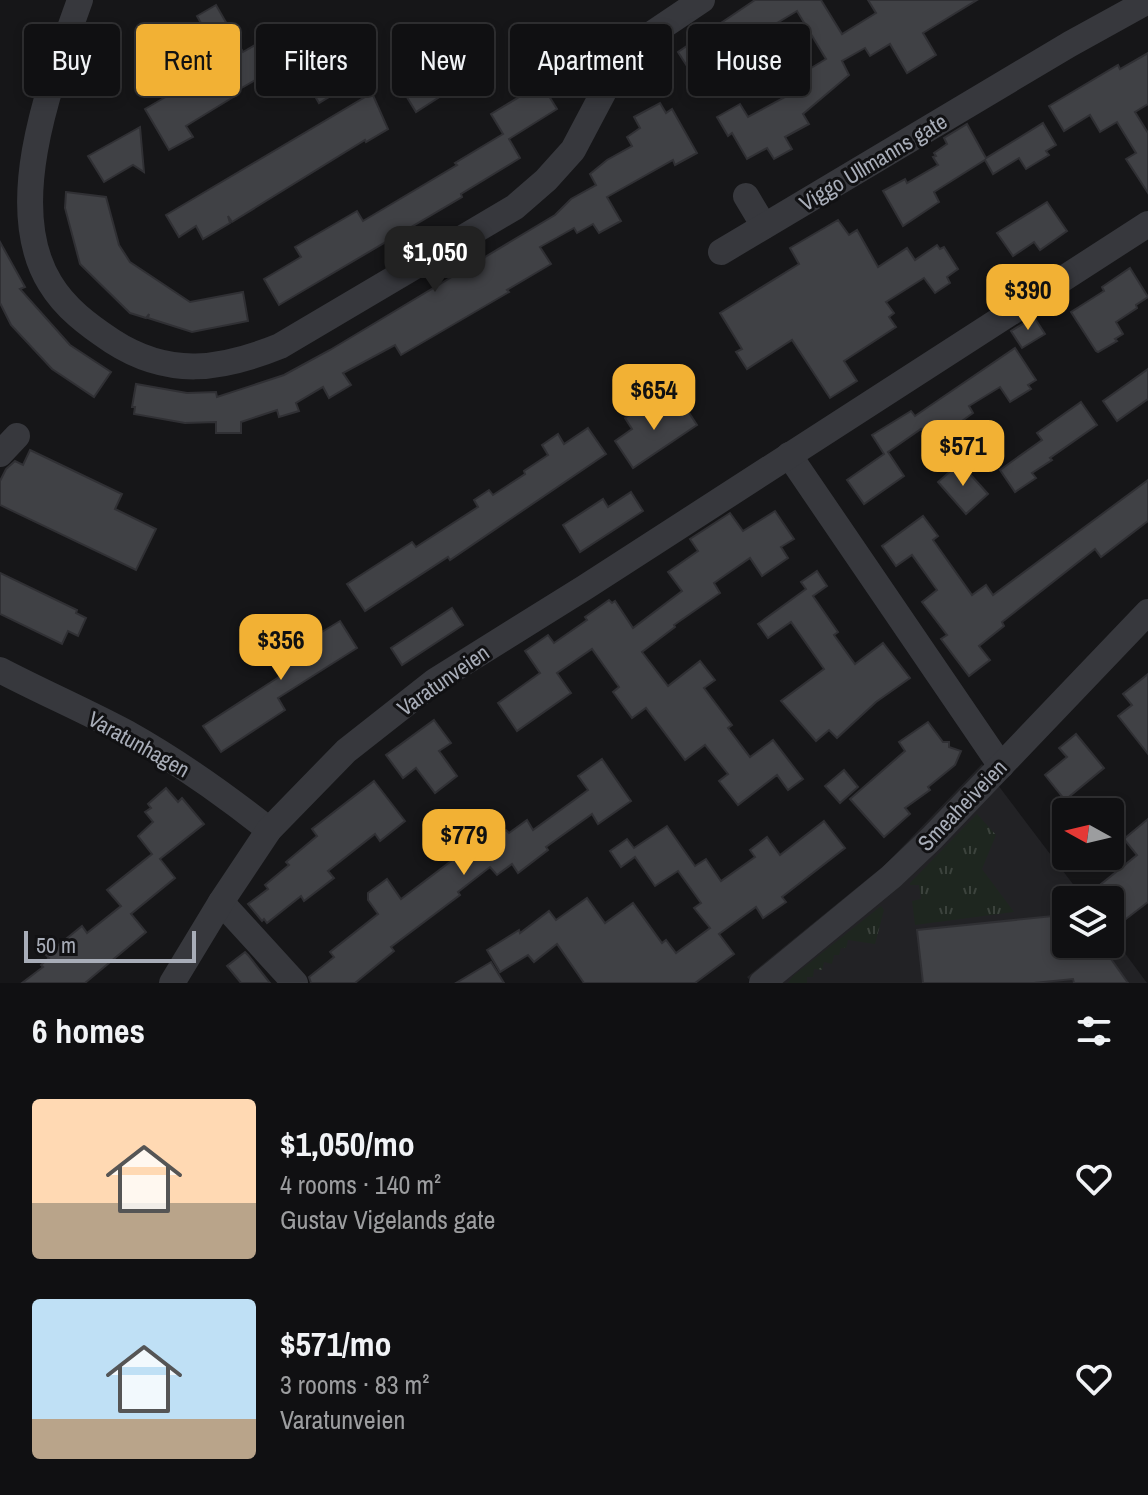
<!DOCTYPE html>
<html lang="en">
<head>
<meta charset="utf-8">
<style>
  :root { --surface:#101012; --page:#1e1e20; --text:#f1f3f6; --muted:#9c9d9f; --line:#303032; --accent:#f2b134 }
  body { margin:0; font-family:"Archivo Narrow",sans-serif; background:var(--page); color:var(--text); height:100vh; display:flex; flex-direction:column; font-size:30px; white-space:nowrap }
  * { box-sizing:border-box; margin:0 }
  p { font-size:26px; color:var(--muted) }
  .icon { flex:none; width:44px; height:44px; fill:none; stroke:currentColor; stroke-width:2; stroke-linecap:round; stroke-linejoin:round }
  .map { position:relative; height:983px; overflow:hidden }
  .sheet { display:flex; flex-direction:column; background:var(--surface); flex:1 }
  .sheet>* { flex:none }
  .top-card { position:absolute; left:24px; top:24px; width:1100px; height:72px; display:flex; gap:16px }
  .needle { width:52px; rotate:278deg }
  .fabs { position:absolute; left:1052px; top:798px; display:grid; gap:16px }
  .fabs a { display:grid; place-items:center; width:72px; height:72px; border-radius:8px; background:var(--surface); box-shadow:0 4px 12px #0003,0 0 0 2px var(--line); font-size:40px }
  .scale { position:absolute; left:24px; bottom:20px; width:172px; box-sizing:border-box; padding-left:8px; border:4px solid #a8adb8; border-top:0; font-size:22px; line-height:28px; white-space:nowrap; color:#a8adb8; -webkit-text-stroke:6px #111113; paint-order:stroke }
  .price { position:absolute; translate:-50% -68px; padding:0 18px; border-radius:16px; background:var(--accent); color:#111; font-size:26px; line-height:52px; filter:drop-shadow(0 2px 4px #0008) }
  .price::after { content:''; position:absolute; left:50%; top:48px; width:24px; height:18px; margin-left:-12px; background:inherit; clip-path:polygon(0 0,100% 0,50% 100%) }
  .price.current { background:#222; color:#fff }
  ul { padding:0; list-style:none }
  li { display:flex; align-items:center; gap:24px; height:200px; padding:0 32px }
  li span { display:grid; place-items:center; flex:none; width:224px; height:160px; border-radius:8px; color:#555 }
  li>.icon { margin-inline-start:auto }
  span .icon { width:96px; height:96px; fill:#fffc; stroke-width:1 }
  li b { font-size:34px }
  h2 { display:flex; justify-content:space-between; align-items:center; height:96px; padding:0 32px; font-size:34px }
  .chip { padding:0 28px; border-radius:8px; background:var(--surface); box-shadow:0 4px 12px #0003,0 0 0 2px var(--line); font-size:28px; line-height:72px }
  .chip.current { background:var(--accent); color:#111 }
  .map>svg:first-child { display:block }
</style>
</head>
<body>
<div class="map">
<svg width="1148" height="983" viewBox="0 0 1148 983">
  <defs>
    <pattern id="grass-tufts" width="24" height="20" patternUnits="userSpaceOnUse" patternTransform="scale(2)"><rect width="24" height="20" fill="#1e261f"/><path d="M3 7l-1-3M5 7V3M7 7l1-3M15 17l-1-3M17 17v-4M19 17l1-3" fill="none" stroke="#3c433d"/></pattern>
  </defs>
  <rect width="100%" height="100%" fill="#161618"/>
  <path fill="#222225" d="M982,764l103,136h-19v44h44v-11l37,50h-395l-5,-6 139,-113z"/>
  <g fill="url(#grass-tufts)">
    <path d="M977,814l19,21 -14,34 32,43 -99,13 -3,-24 9,-2 -2,-14h-9v-2z"/>
    <path d="M881,906l3,4 -9,34 -27,-4 -2,8h-5l-2,7h-5l-2,9 -8,-2 -2,8 -8,-1 -1,8h-6v6h-19l5,-7z"/>
  </g>
  <g fill="#404145" stroke="#303034" stroke-width="2">
    <path d="M755,0h66l21,34 34,-21 -8,-13h109l-54,33 13,22 -29,18 -17,-29 -20,12 -5,-8 -23,13 7,14 -46,39 6,10 -24,13 7,12 -18,10 -7,-11 -20,11 -15,-26 -4,3 -11,-19 23,-13 8,13 52,-28 -7,-10 33,-20 -29,-48 -50,30 9,19 -17,11 -9,-14 -36,20 -16,-25z"/>
    <path d="M216,5l27,47 38,-22 13,23 12,-7 6,11 8,-4 12,21 -8,4 10,16 -15,9 -26,-45 -60,35 2,3 -49,30 7,11 -24,13 -24,-41 29,-17 -22,-38 50,-29 -5,-9z"/>
    <path d="M573,25l20,35 -49,28 13,21 -48,30 11,19 -59,36 1,3 -183,108 -15,-26 37,-22 -6,-10 62,-36 6,10 94,-56 -2,-2 48,-29 -12,-20 48,-29 -17,-30z"/>
    <path d="M1148,53v51l-13,8 13,21v60l-22,-34 10,-6 -19,-31 -17,10 -10,-17 -26,16 -15,-25 69,-41 2,4z"/>
    <path d="M419,65l7,13 15,-9 11,20 -36,23 -20,-33z"/>
    <path d="M372,93l16,36 -22,13 -1,-2 -133,82 -4,-6 2,7 -27,16 -7,-13 -17,11 -13,-22z"/>
    <path d="M660,103l6,10 6,-4 25,44 -22,12 -2,-5 -66,37 14,24 -22,12 -6,-9 -16,9 -3,-5 -34,19 11,17 -44,26 2,2 -108,63 -6,-10 -52,28 8,12 -22,13 -6,-11 -27,16 3,8 -20,6 -2,-7 -36,12v11h-25v-11l-31,1 -51,-9 1,-7h-3l4,-23 51,9 29,-1 1,5 67,-22 46,-25 225,-135 16,-16 25,-14 -6,-11 17,-14 25,-14 -5,-9 13,-9 -6,-11z"/>
    <path d="M1043,123l13,22 -10,6 3,4 -23,14 -7,-11 -26,16 -8,-14 -51,32 5,10 -36,24 -20,-35 22,-12 2,4 31,-18 -5,-8 3,-1 -2,-3 13,-9 -3,-6 23,-14 19,34z"/>
    <path d="M140,127l4,45 -11,-7 -29,17 -16,-26z"/>
    <path d="M66,192l40,5 13,48 11,17 60,40 53,-10 5,29 -56,11 -44,-14 1,-4 -3,4 -16,-5 -50,-49 -15,-56z"/>
    <path d="M1047,202l20,29 -27,19 -6,-8 -21,14 -16,-23z"/>
    <path d="M838,220l11,15 8,-5 21,37 29,-19 8,12 22,-15 3,4 4,-2 14,22 -11,8 3,6 -15,10 -11,-15 -38,24 8,11 -5,4 7,10 -52,34 13,20 -27,17 -38,-58 -45,29 -11,-17 6,-3 -22,-36 79,-49 -9,-16z"/>
    <path d="M0,242l25,45 -5,2 50,56 41,27 -17,25 -42,-28 -41,-44 -11,-22z"/>
    <path d="M1130,268l18,29 -12,8 1,3 -21,14 7,12 -8,5 2,2 -19,11 -2,-1 -25,-39 33,-21 -2,-4z"/>
    <path d="M1034,317l11,17 -23,14 -11,-17z"/>
    <path d="M1015,348l21,32 -8,5 3,4 -21,13 -10,-15 -31,19 4,7 -22,16 4,6 -20,15 -14,-21 -33,23 16,24 -40,28 -17,-24 37,-26 -12,-19 39,-24 4,5z"/>
    <path d="M1148,369v30l-31,22 -14,-20z"/>
    <path d="M680,399l17,26 -64,43 -18,-27 17,-12 -7,-11 16,-10 7,11z"/>
    <path d="M1081,402l16,23 -47,33 2,2 -20,13 4,5 -21,14 -15,-22 42,-30 -5,-7z"/>
    <path d="M588,428l18,26 -156,106 -2,-3 -83,54 -18,-27 65,-42 4,5 62,-40 -4,-7 15,-10 4,5 32,-21 -1,-3 24,-16 -6,-10 16,-11 6,10z"/>
    <path d="M30,450l92,44 -7,15 41,20 -20,41 -136,-65v-24l6,-12 9,-8 8,4z"/>
    <path d="M960,463l28,31 -22,20 -28,-32z"/>
    <path d="M1148,480v41l-47,36 -6,-8 -93,73 2,4 -25,20 11,14 -21,16 -28,-37 6,-4 -25,-33 15,-12 -25,-35 -16,11 -14,-20 41,-30 15,20 -5,4 39,55 14,-10 7,10z"/>
    <path d="M631,492l12,19 -63,41 -17,-27 40,-26 5,8z"/>
    <path d="M775,511l19,28 -13,8 7,11 -26,18 -12,-18 -36,25 6,10 -46,32 1,2 -33,25 26,34 32,-25 15,19 -11,8 28,37 -4,3 22,29 23,-17 30,39 -15,11 -11,-15 -39,30 -19,-24 9,-7 -23,-29 -20,15 -39,-52 -14,10 -19,-26 6,-5 -27,-38 -35,24 14,20 -54,38 -19,-28 42,-30 -15,-22 23,-16 6,8 33,-23 -2,-3 24,-17 3,3 3,-2 18,27 49,-37 -14,-19 30,-21 -8,-12 40,-26 13,18z"/>
    <path d="M817,571l10,15 -14,10 25,36 -4,3 21,29 28,-21 27,35 -34,24 -39,36 -8,-8 -13,11 -35,-40 43,-32 -33,-47 -23,16 -10,-14 48,-35 -5,-7z"/>
    <path d="M0,573l77,37 -1,3 10,5 -8,18 -10,-5 -6,13 -62,-30z"/>
    <path d="M452,608l11,17 -61,40 -11,-17z"/>
    <path d="M340,621l17,27 -79,50 7,12 -64,42 -18,-26 79,-51 -8,-13 13,-8 -12,-18 21,-13 11,18z"/>
    <path d="M1148,674v80l-30,-38 14,-11 -9,-11z"/>
    <path d="M434,720l17,23 -12,8 18,25 -22,17 -19,-25 -13,10 -17,-23z"/>
    <path d="M928,722l15,20h6v5l12,4 -6,14 -27,22 2,3 -25,18 5,6 -26,23 -34,-38 55,-48 -6,-9z"/>
    <path d="M1076,734l28,34 -39,32 -20,-25 22,-18 -8,-9z"/>
    <path d="M602,759l29,42 -33,23 -6,-10 -46,33 2,3 -30,23 -6,-9 -15,11 -7,-8 -32,25 2,3 -69,52 3,4 -39,32h-44l-2,-6 25,-20 -4,-5 48,-38 -10,-14v-7l19,-14 14,20 62,-47 -9,-12 29,-22 14,19 9,-7 3,3 18,-13 6,10 55,-40 -10,-14z"/>
    <path d="M844,770l14,17 -18,16 -15,-17z"/>
    <path d="M374,781l31,40 -25,20 -5,-7 -47,37 6,7 -30,23 -3,-5 -34,27 -3,-4 -2,2 -14,-17 20,-15 -3,-4 24,-20 -3,-3 31,-26 -5,-7z"/>
    <path d="M166,788l12,14 4,-4 22,26 -44,35 15,19 -44,36 15,18 -61,51h-63l21,-16 -2,-2 8,-7 -3,-3 36,-29 5,7 34,-27 -14,-16 45,-36 -14,-18 15,-14 -8,-10 6,-4 -3,-4z"/>
    <path d="M1148,819v83l-26,20 -12,-14v-8h-6l-9,-11 42,-34 -13,-16z"/>
    <path d="M824,821l21,27 -63,49 4,5 -23,16 -7,-11 -37,27 15,20 -39,29h-111l-27,-39 -23,18 -6,-7 -28,17 -13,-22 32,-20 1,3 29,-22 7,9 31,-22 18,25 28,-20 29,40 4,-3 10,13 34,-25 -16,-20 7,-5 -23,-32 -23,15 -20,-29 -14,10 -11,-16 17,-12 7,9 33,-22 28,40 11,-7 15,22 34,-24 -5,-7 17,-13 13,18z"/>
    <path d="M1063,915l3,4v25h30l15,15 17,24h-54l-1,-4 -39,4h-111l-6,-53z"/>
    <path d="M245,952l3,3 22,28h-29l-14,-17z"/>
    <path d="M491,962l13,21h-48z"/>
  </g>
  <g fill="none" stroke-linecap="round" stroke-linejoin="round">
    <g stroke="#37383d" stroke-width="26">
      <path d="M80,0c-28,79 -78,205 -30,283 15,25 38,42 62,58 57,37 109,29 168,5l235,-139 31,-27 27,-30 37,-70 37,-43 55,-37"/>
      <path d="M746,196l18,30"/>
      <path d="M721,252l349,-208 78,-43"/>
      <path d="M0,454l17,-18"/>
      <path d="M789,455l212,311"/>
      <path d="M0,670c42,22 86,41 127,63 50,28 98,62 142,97"/>
      <path d="M221,902l74,81"/>
      <path d="M172,983l49,-81 48,-72 77,-79 89,-70 149,-93 564,-364"/>
      <path d="M762,983l129,-106 41,-39 216,-226"/>
    </g>
  </g>
  <g text-anchor="middle" dominant-baseline="central" stroke-width="6" stroke-linejoin="round" paint-order="stroke">
    <g font-size="22" fill="#a8adb8" stroke="#111113">
      <text transform="translate(873 162) rotate(-31)">Viggo Ullmanns gate</text>
      <text transform="translate(443 680) rotate(-35)">Varatunveien</text>
      <text transform="translate(139 744) rotate(29)">Varatunhagen</text>
      <text transform="translate(962 805) rotate(-46)">Smeaheiveien</text>
    </g>
  </g>
</svg>
<div class="fabs">
<a><svg class="needle" viewBox="-14 -14 28 28"><path d="M0-13l5 13h-10z" fill="#e53935"/><path d="M0 13l5-13h-10z" fill="#9c9d9f"/></svg></a>
<a><svg class="icon" aria-label="layers" viewBox="0 0 24 24"><path d="M12 4l9 5-9 5-9-5zM3 14l9 5 9-5"/></svg></a>
</div>
<div class="scale">50 m</div>
<b class="price current" style="left:435px;top:294px">$1,050</b>
<b class="price" style="left:1028px;top:332px">$390</b>
<b class="price" style="left:654px;top:432px">$654</b>
<b class="price" style="left:963px;top:488px">$571</b>
<b class="price" style="left:281px;top:682px">$356</b>
<b class="price" style="left:464px;top:877px">$779</b>
<div class="top-card">
<a class="chip">Buy</a>
<a class="chip current">Rent</a>
<a class="chip">Filters</a>
<a class="chip">New</a>
<a class="chip">Apartment</a>
<a class="chip">House</a>
</div>
</div>
<section class="sheet">
<h2>6 homes<svg class="icon" aria-label="filters" viewBox="0 0 24 24"><path d="M4 7h16M4 17h16"/><circle cx="9" cy="7" r="2"/><circle cx="15" cy="17" r="2"/></svg></h2>
<ul>
<li><span style="background:linear-gradient(#ffd9b3 65%,#b9a48a 0)"><svg class="icon" aria-label="home" viewBox="0 0 24 24"><path d="M3 11l9-7 9 7M6 9v11h12V9"/></svg></span><div><b>$1,050/mo</b><p>4 rooms · 140 m²</p><p>Gustav Vigelands gate</p></div><svg class="icon" aria-label="heart" viewBox="0 0 24 24"><path d="M12 20l-8-8c-3-5 5-10 8-4 3-6 11-1 8 4z"/></svg></li>
<li><span style="background:linear-gradient(#bfe0f5 75%,#b9a48a 0)"><svg class="icon" aria-label="home" viewBox="0 0 24 24"><path d="M3 11l9-7 9 7M6 9v11h12V9"/></svg></span><div><b>$571/mo</b><p>3 rooms · 83 m²</p><p>Varatunveien</p></div><svg class="icon" aria-label="heart" viewBox="0 0 24 24"><path d="M12 20l-8-8c-3-5 5-10 8-4 3-6 11-1 8 4z"/></svg></li>
</ul>
</section>
</body>
</html>
